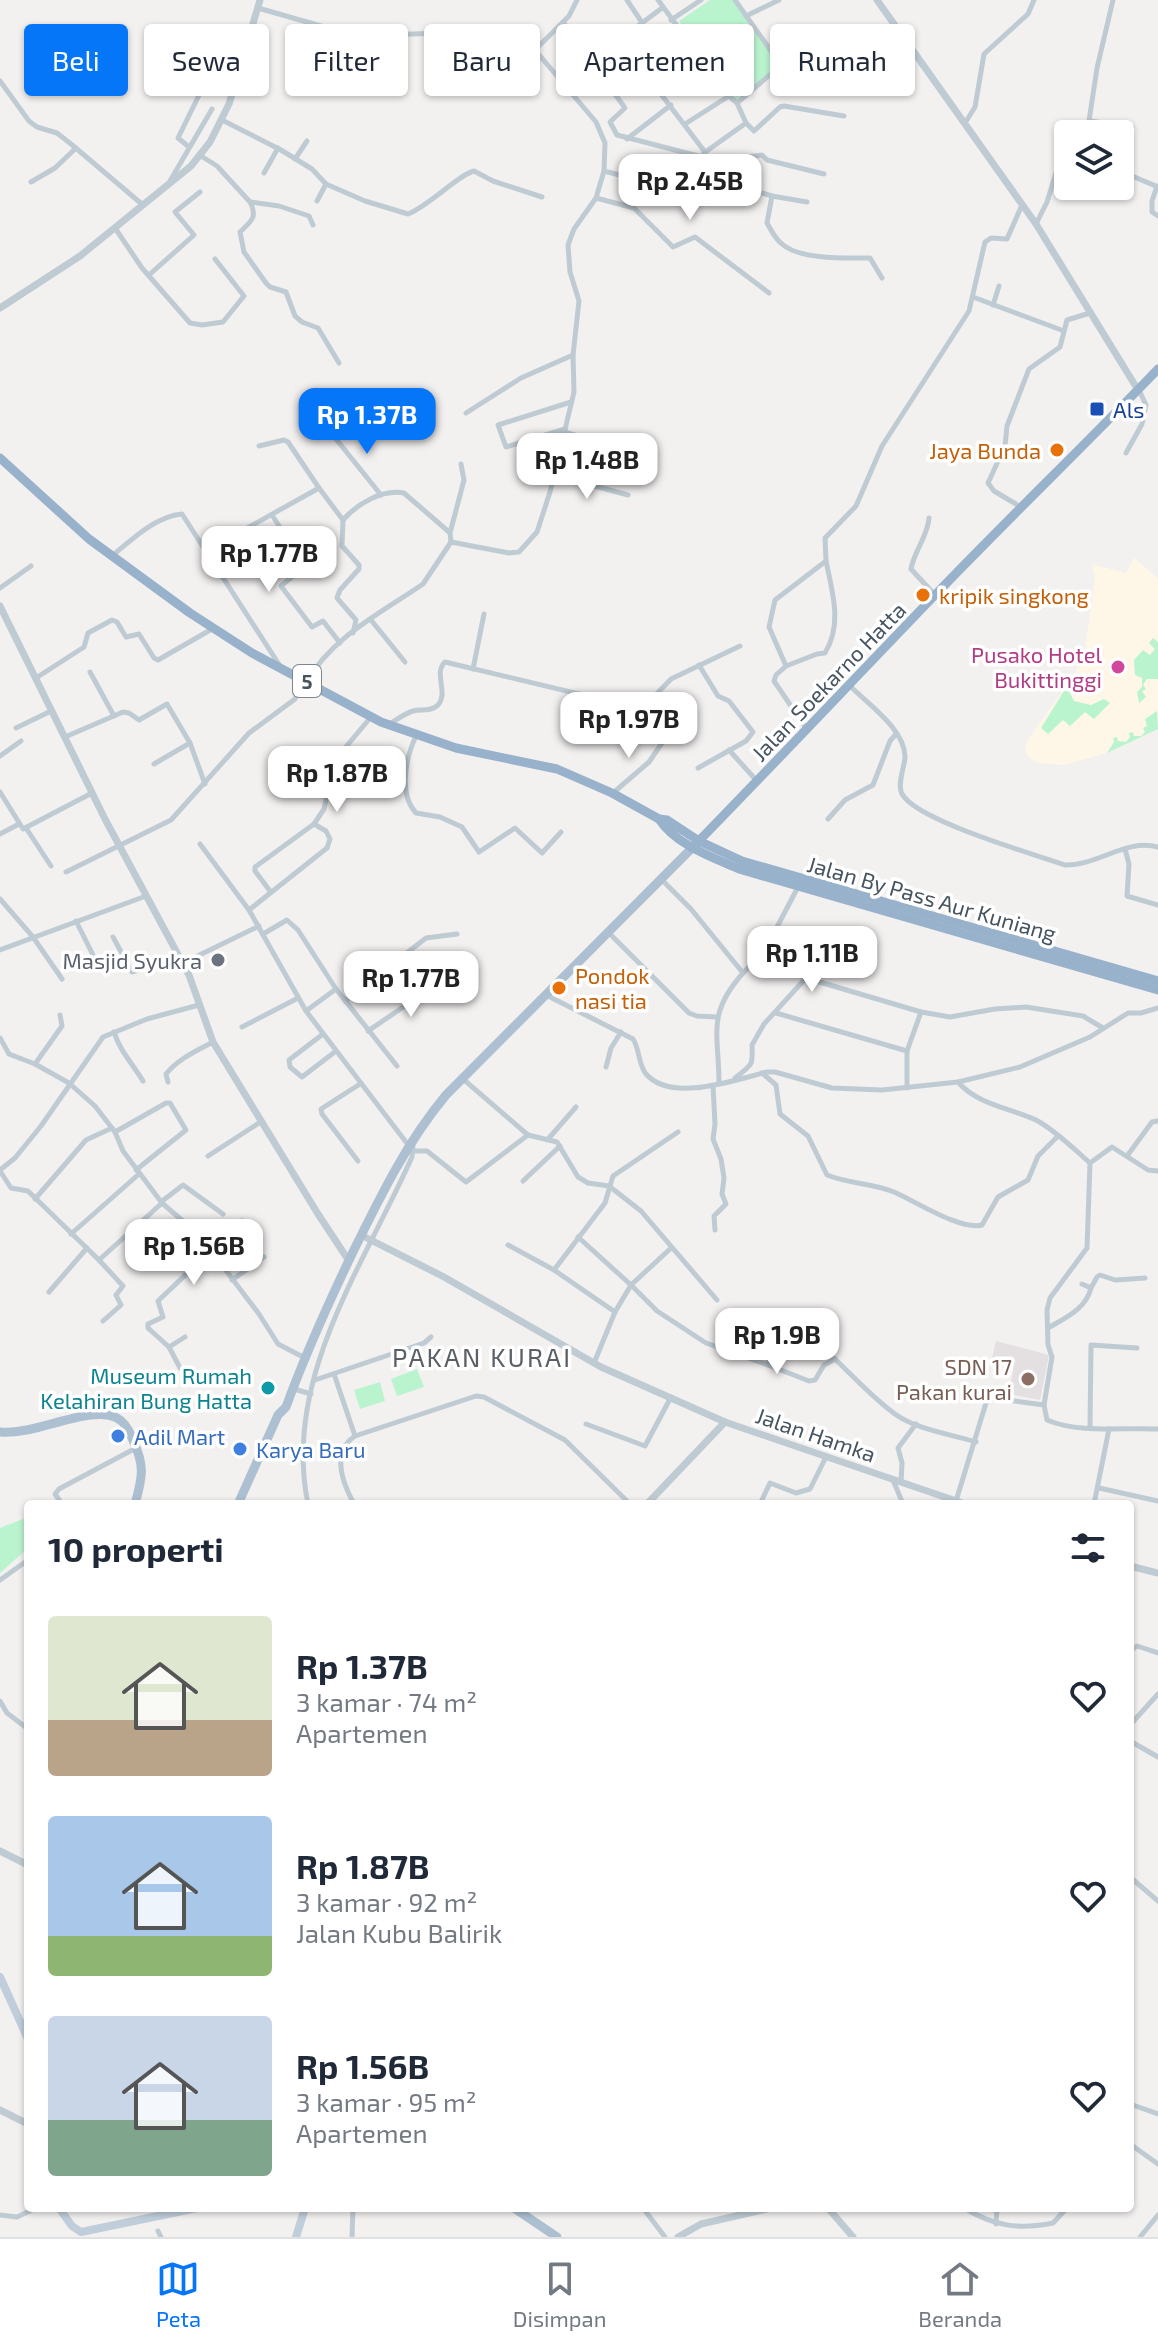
<!DOCTYPE html>
<html lang="id">
<head>
<meta charset="utf-8">
<style>
  :root { --surface:#fff; --page:#f2f2f3; --text:#1f2937; --muted:#747a83; --line:#e0e1e3; --accent:#0576f7 }
  body { margin:0; font-family:"Exo 2",sans-serif; background:var(--page); color:var(--text); height:100vh; display:flex; flex-direction:column; font-size:30px; white-space:nowrap }
  * { box-sizing:border-box; margin:0 }
  p { font-size:26px; color:var(--muted) }
  .icon { flex:none; width:44px; height:44px; fill:none; stroke:currentColor; stroke-width:2; stroke-linecap:round; stroke-linejoin:round }
  .map { position:relative; flex:1; overflow:hidden }
  .side { position:absolute; left:24px; top:1500px; width:1110px; height:712px; display:flex; flex-direction:column; background:var(--surface); border-radius:8px; box-shadow:0 2px 6px #0004 }
  .side>* { flex:none }
  .top-card { position:absolute; left:24px; top:24px; width:1110px; height:72px; display:flex; gap:16px }
  .tools { position:absolute; left:1054px; top:120px; display:grid; gap:16px }
  .tools a { display:grid; place-items:center; width:80px; height:80px; border-radius:8px; background:var(--surface); box-shadow:0 2px 6px #0004; font-size:40px }
  .price { position:absolute; translate:-50% -68px; padding:0 18px; border-radius:16px; background:#fff; color:#222; font-size:26px; line-height:52px; filter:drop-shadow(0 2px 4px #0008) }
  .price::after { content:''; position:absolute; left:50%; top:48px; width:24px; height:18px; margin-left:-12px; background:inherit; clip-path:polygon(0 0,100% 0,50% 100%) }
  .price.active { background:var(--accent); color:#fff }
  ul { padding:0; list-style:none }
  li { display:flex; align-items:center; gap:24px; height:200px; padding:0 24px }
  li span { display:grid; place-items:center; flex:none; width:224px; height:160px; border-radius:8px; color:#555 }
  li>.icon { margin-inline-start:auto }
  span .icon { width:96px; height:96px; fill:#fffc; stroke-width:1 }
  li b { font-size:34px }
  h2 { display:flex; justify-content:space-between; align-items:center; height:96px; padding:0 24px; font-size:34px }
  .chip { padding:0 28px; border-radius:8px; background:var(--surface); box-shadow:0 2px 6px #0004; font-size:28px; line-height:72px }
  .chip.active { background:var(--accent); color:#fff }
  .dock { display:flex; justify-content:space-around; align-items:center; height:112px; border-top:2px solid var(--line); background:var(--surface); font-size:22px; color:var(--muted) }
  .dock a { display:grid; justify-items:center; gap:4px }
  .dock .active { color:var(--accent) }
  .map>svg:first-child { display:block }
</style>
</head>
<body>
<div class="map">
<svg width="1158" height="2237" viewBox="0 0 1158 2237">
  <rect width="100%" height="100%" fill="#f3f0f0"/>
  <path fill="#fef7e8" d="M1134,558l24,20v151l-51,24 -43,12 -26,-2 -10,-6 -3,-7 2,-9 45,-63 12,-22 9,-63 2,-17 -3,-12 34,9z"/>
  <path fill="#e4e0e2" d="M996,1341l53,14 -9,45 -31,-6 5,-29 -22,-7z"/>
  <g fill="#baf4cf">
    <path d="M710,0h24l47,67 -46,33 -56,-79z"/>
    <path d="M1153,638l5,4v37h-11l-4,6 3,4 -4,2 4,6 -7,6 -2,-11 5,-5v-9l-7,-3 -1,-15 9,-10 7,5 5,-6 -6,-6z"/>
    <path d="M1072,678l-3,13 5,10 17,4 13,-6 6,4 -16,16 -9,-7 -15,14 -7,-6 -15,14 -7,-6z"/>
    <path d="M1157,711l1,18 -51,24 7,-11 -1,-4 4,-1 1,4 8,1 4,-5 -1,-4 4,-1 1,4h7l4,-4 -2,-4 4,-2 -2,-7z"/>
    <path d="M417,1369l7,18 -27,9 -6,-17z"/>
    <path d="M380,1382l5,19 -25,8 -6,-19z"/>
    <path d="M28,1517v31l-28,25v-45z"/>
  </g>
  <g fill="none" stroke-linecap="round" stroke-linejoin="round">
    <g stroke="#bfcbd3" stroke-width="5">
      <path d="M627,0l14,21"/>
      <path d="M658,0l71,96 8,7 42,-36 -3,-9 -41,-58"/>
      <path d="M258,8l98,28 85,-3 58,17 26,1 10,-1 34,-34 8,-16"/>
      <path d="M746,16l33,-16"/>
      <path d="M671,20l30,-20"/>
      <path d="M563,22l62,86 -15,14 7,13 85,22 41,7"/>
      <path d="M619,39l86,113"/>
      <path d="M591,61l71,-53"/>
      <path d="M0,81l29,40 8,6 20,6 14,11 72,61"/>
      <path d="M222,120l59,30 31,19 14,15 -9,17"/>
      <path d="M1090,121l42,6"/>
      <path d="M746,123l8,8 26,-24 4,-1 60,10"/>
      <path d="M965,123l10,-16 9,-53 44,-40 6,-14"/>
      <path d="M685,124l44,-28"/>
      <path d="M1087,134l10,-66 16,-68"/>
      <path d="M627,139l44,-34"/>
      <path d="M189,147l-11,-9 25,-51"/>
      <path d="M704,153l42,-30 -9,-20"/>
      <path d="M201,156l16,10 33,36 29,4 30,10 4,9"/>
      <path d="M295,159l12,-18"/>
      <path d="M604,171l121,31 13,-7 5,-31 4,-7 15,-2 5,5 57,14"/>
      <path d="M1120,171l38,16"/>
      <path d="M264,173l14,-25"/>
      <path d="M170,181l42,-72"/>
      <path d="M31,182l24,-14 21,-20"/>
      <path d="M326,184l39,17 43,13c22,-9 50,-39 66,-43l19,10 49,16"/>
      <path d="M740,186l32,10 35,6"/>
      <path d="M1157,186l-5,15v11l6,4"/>
      <path d="M772,196l-5,27c4,7 8,16 15,21 18,16 65,14 88,14l12,20"/>
      <path d="M596,198l38,10 39,39 22,-10 74,56"/>
      <path d="M250,202c8,16 1,19 -10,30l4,20 22,31 4,4 16,5 9,24 7,6 16,6 21,35"/>
      <path d="M1036,224l11,-22 12,-39 9,-6"/>
      <path d="M115,228l27,40 48,55 12,2 21,-3 21,-26 -29,-37"/>
      <path d="M149,275l45,-40 -19,-23 25,-20"/>
      <path d="M973,297l91,34"/>
      <path d="M993,305l6,-19"/>
      <path d="M466,413l55,-35 52,-23"/>
      <path d="M565,429l-59,18 -8,-22 73,-23"/>
      <path d="M564,432l59,17"/>
      <path d="M332,434l49,61"/>
      <path d="M1126,453l16,-29 4,-19 -7,-15"/>
      <path d="M554,475l74,20"/>
      <path d="M319,488l24,32c14,-16 39,-31 61,-27l45,39"/>
      <path d="M1021,507l-27,-16 -6,-8 17,-37 2,-20 22,-57 31,-22 7,-27 23,-7"/>
      <path d="M272,515l33,51 -24,20 31,41 11,-6 17,22"/>
      <path d="M929,518c-1,18 -15,33 -18,51l24,26"/>
      <path d="M343,520l-1,26 17,19v4l-19,21 -3,8 19,22 -3,13"/>
      <path d="M451,542l58,11 10,-1 18,-20 13,-40 24,-100 -1,-37 6,-54 -9,-29 -2,-27 6,-16 22,-31 8,-27 1,-28 -9,-21 -61,-72"/>
      <path d="M206,551l113,-63 -31,-46 -4,-2 -25,6"/>
      <path d="M112,556c19,-16 44,-40 70,-42l98,152"/>
      <path d="M0,588l31,-22"/>
      <path d="M371,620l34,42"/>
      <path d="M786,666l31,-12 8,-1c18,-29 7,-62 1,-92"/>
      <path d="M473,669l11,-55"/>
      <path d="M90,672l24,44"/>
      <path d="M36,678l48,-31 4,-14 24,-13 5,2 9,15 13,-3 15,24 4,2 54,-31"/>
      <path d="M307,682c23,-44 77,-71 116,-98l28,-42 -1,-9 14,-53 -3,-16"/>
      <path d="M850,686c18,18 56,44 55,72 -1,10 -8,27 -3,36 15,27 132,60 163,71 32,1 62,-27 93,-18"/>
      <path d="M389,724c8,-4 16,-11 24,-13 8,-2 18,1 25,-6 11,-12 -5,-32 7,-43l155,37 30,13 15,-6 26,-27 69,-33"/>
      <path d="M16,728l35,-17"/>
      <path d="M806,728l-32,-47 2,-6 10,-9 -17,-39 6,-27 51,-39 -1,-23 31,-32 26,-60 87,-135 16,-69 6,-4 16,1 15,-34"/>
      <path d="M416,736c-10,21 -18,58 0,77l24,4 22,10 17,25 36,-24 27,25 19,-21"/>
      <path d="M65,737l58,-25 6,1 10,7 28,-16 23,39 15,41"/>
      <path d="M729,750l28,31"/>
      <path d="M0,756l21,-15"/>
      <path d="M154,764l36,-21"/>
      <path d="M698,768l48,-27 7,-9 -24,-31 -11,-5 -19,-31"/>
      <path d="M0,792l23,37 69,-36"/>
      <path d="M613,793l36,-31 13,-19"/>
      <path d="M828,819l17,-19 28,-15 17,-44 6,-7"/>
      <path d="M26,828l25,38"/>
      <path d="M0,834l19,-10"/>
      <path d="M200,844l49,66 57,101 103,135"/>
      <path d="M1125,849l4,15 -2,32 31,9"/>
      <path d="M66,872l105,-52 78,-87 46,-34 7,-19"/>
      <path d="M661,879l30,30 52,64c-37,42 -24,60 -24,111"/>
      <path d="M270,891l-15,-20v-4l59,-43 10,-15 9,-42 6,-12 32,-38"/>
      <path d="M0,899l33,38 29,42"/>
      <path d="M249,910l78,-62 3,-9 -4,-8 -12,-7"/>
      <path d="M76,921l21,42"/>
      <path d="M609,933l80,80 8,3 20,1"/>
      <path d="M263,934l24,-14 11,10 38,59 61,77"/>
      <path d="M113,937l19,35 48,-15"/>
      <path d="M0,950l146,-54"/>
      <path d="M183,963l76,-37"/>
      <path d="M743,973l22,-23"/>
      <path d="M806,978l115,34 -14,39v37"/>
      <path d="M546,995l87,44c7,11 5,25 13,35 25,29 89,6 121,-2h8l57,16 50,2 76,-8 62,-15 70,-30 38,-24h13l17,-5"/>
      <path d="M345,1001l81,-63 31,-4"/>
      <path d="M306,1011l30,-22"/>
      <path d="M921,1012l29,5 45,-8 31,-2 57,9 20,12"/>
      <path d="M776,1013l131,38"/>
      <path d="M242,1027l56,-29"/>
      <path d="M368,1031l69,-47"/>
      <path d="M114,1032c6,19 18,31 29,49"/>
      <path d="M323,1034l-34,26 1,7 12,10 34,-26"/>
      <path d="M0,1038l9,16 26,10 34,19 26,23 20,26 8,19 39,52"/>
      <path d="M35,1064l27,-38 -2,-11"/>
      <path d="M606,1067l5,-19 10,-16"/>
      <path d="M762,1073l14,12 4,29 28,22 19,39c22,9 46,8 67,17 21,9 67,39 88,33l16,-28 30,-17 10,-24 19,-19"/>
      <path d="M735,1078c17,-14 18,-11 17,-33l12,-21 42,-46 -41,-28 33,-63"/>
      <path d="M463,1079l65,56 29,7 21,35 10,6 21,3 32,25 76,89"/>
      <path d="M168,1082l-2,-8c12,-15 30,-23 47,-32"/>
      <path d="M958,1082c20,23 52,26 78,38 19,10 38,29 54,43"/>
      <path d="M713,1086l2,38 -2,15 8,20 3,19 -2,16 4,10 -12,12 1,14"/>
      <path d="M115,1132l51,-29h4l16,27 -50,40"/>
      <path d="M549,1138l27,-31"/>
      <path d="M413,1151h14l39,31 62,-47"/>
      <path d="M208,1156l54,-35"/>
      <path d="M1127,1156l25,-34 6,-1"/>
      <path d="M358,1161l-36,-47 -1,-5 39,-25"/>
      <path d="M0,1170l15,-12 26,-32 62,-89 44,-18 52,-14"/>
      <path d="M0,1171l11,17 17,3 71,69 63,-57 37,32 60,79 19,30 27,14"/>
      <path d="M523,1181l37,-35"/>
      <path d="M35,1199l51,-59 26,-12"/>
      <path d="M161,1202l22,-17 40,29"/>
      <path d="M71,1234l68,-60"/>
      <path d="M578,1237l53,48 26,26 49,32 62,22 12,-34 6,-6c46,21 69,60 109,89 22,16 56,20 81,28"/>
      <path d="M508,1245l46,25 61,42"/>
      <path d="M99,1260l24,26 -7,9 5,10 -18,16"/>
      <path d="M554,1270l51,-67 8,-27 65,-44"/>
      <path d="M232,1280l32,-23"/>
      <path d="M1091,1288l6,-11 3,-2 15,5 30,-2"/>
      <path d="M49,1292l38,-44"/>
      <path d="M1048,1328c17,-10 38,-19 43,-40l-9,-4"/>
      <path d="M169,1347l16,-10"/>
      <path d="M745,1357l13,-33"/>
      <path d="M594,1363l21,-51 16,-27 39,-36"/>
      <path d="M768,1365l41,16 6,-1 9,-15 11,-6"/>
      <path d="M180,1368l-11,-21 -21,-19v-4l15,-7 -5,-16 84,-80"/>
      <path d="M334,1374l21,62"/>
      <path d="M315,1380l109,-37 7,-6"/>
      <path d="M294,1389l17,5"/>
      <path d="M1044,1405l8,-48 -4,-12 -1,-35 3,-12 37,-50 3,-85 22,-16 36,23 10,1"/>
      <path d="M586,1424l59,22 26,-49"/>
      <path d="M1090,1427l1,-82 46,3"/>
      <path d="M893,1480l10,24"/>
      <path d="M901,1482l1,-19 -4,-15 18,-24"/>
      <path d="M1099,1488l59,13"/>
      <path d="M956,1501l30,-98 7,-5 51,7 3,15c33,14 76,7 111,9"/>
      <path d="M62,1504l-7,-10 4,-5 77,-41"/>
      <path d="M308,1504c-26,-125 56,-239 104,-347l1,-12"/>
      <path d="M354,1504c-12,-22 -23,-52 1,-68l121,-40 8,1 81,43 65,64"/>
      <path d="M760,1504l10,-21 26,10 14,-4 16,-32"/>
      <path d="M1094,1504l15,-75"/>
      <path d="M0,1580l28,-20"/>
      <path d="M1130,1651l7,-5 21,7"/>
      <path d="M0,1701l7,12 21,16"/>
      <path d="M1130,1725l28,-31"/>
      <path d="M1130,1741l28,16"/>
      <path d="M1130,1877l28,24"/>
      <path d="M1130,2104l28,10"/>
      <path d="M1130,2144l28,20"/>
      <path d="M643,2208l22,29"/>
      <path d="M964,2208c30,18 54,22 89,15l14,-15"/>
      <path d="M0,2215l17,2 19,-9"/>
      <path d="M996,2224l1,-16"/>
      <path d="M158,2231l3,6"/>
      <path d="M352,2237l1,-29"/>
      <path d="M1140,2237l18,-22"/>
    </g>
    <g stroke="#bfcbd3" stroke-width="7">
      <path d="M877,0l159,224 102,166"/>
      <path d="M0,308l80,-52 111,-90 19,-24 19,-38 31,-104"/>
      <path d="M0,606l105,213 84,156 24,67 105,172 31,47"/>
      <path d="M361,1235l83,42 157,90 124,55 240,82"/>
      <path d="M647,1504l78,-82"/>
      <path d="M1130,1566l28,7"/>
      <path d="M0,1851l28,14"/>
      <path d="M0,2110l26,13"/>
      <path d="M828,2208l25,29"/>
      <path d="M678,2237l23,-13 70,-16"/>
    </g>
    <g stroke="#c0cedb" stroke-width="8">
      <path d="M0,1977l28,62"/>
      <path d="M28,2123v5"/>
      <path d="M59,2208l13,18 9,6 116,-24"/>
      <path d="M296,2237l9,-29"/>
    </g>
    <g stroke="#adc0d2" stroke-width="9">
      <path d="M0,1432c34,4 90,-28 117,-14 8,4 12,12 15,20 13,27 11,38 3,66"/>
      <path d="M238,1504l40,-89 8,-8c19,-52 42,-103 66,-153 27,-55 54,-111 94,-159l246,-247"/>
      <path d="M514,2208l43,29"/>
    </g>
    <g stroke="#98b2cb" stroke-width="9">
      <path d="M0,458l89,81 101,74 62,40 129,69 75,26 101,21 55,24 47,26 8,1 32,21 43,20 416,120"/>
      <path d="M659,819c17,26 53,38 80,50l419,121"/>
      <path d="M692,848c82,-84 163,-170 244,-254 73,-76 149,-149 222,-225"/>
    </g>
  </g>
  <rect fill="#1a4fb4" stroke="#fff" stroke-width="3" x="1089" y="401" width="16" height="16" rx="4"/>
  <g fill="#e8710a" stroke="#fff" stroke-width="3">
    <circle cx="1057" cy="450" r="8"/>
    <circle cx="923" cy="595" r="8"/>
    <circle cx="559" cy="988" r="8"/>
  </g>
  <circle fill="#d1479c" stroke="#fff" stroke-width="3" cx="1118" cy="667" r="8"/>
  <circle fill="#6b7280" stroke="#fff" stroke-width="3" cx="218" cy="960" r="8"/>
  <circle fill="#8d6e63" stroke="#fff" stroke-width="3" cx="1028" cy="1379" r="8"/>
  <circle fill="#0f9aa8" stroke="#fff" stroke-width="3" cx="268" cy="1388" r="8"/>
  <g fill="#3f7fe0" stroke="#fff" stroke-width="3">
    <circle cx="118" cy="1436" r="8"/>
    <circle cx="240" cy="1449" r="8"/>
  </g>
  <g text-anchor="middle" dominant-baseline="central" stroke-width="7" stroke-linejoin="round" paint-order="stroke">
    <rect fill="#fff" stroke="#7e8790" stroke-width="2" x="293" y="665" width="28" height="32" rx="6"/>
    <g font-size="20" font-weight="bold" fill="#465460">
      <text x="307" y="681">5</text>
    </g>
    <g font-size="22" fill="#164399" stroke="#fff" text-anchor="start">
      <text x="1113" y="409">Als</text>
    </g>
    <g font-size="22" fill="#c56008" stroke="#fff" text-anchor="start">
      <text x="1041" y="450" text-anchor="end">Jaya Bunda</text>
      <text x="939" y="595">kripik singkong</text>
      <text x="575" y="975">Pondok<tspan x="575" dy="25">nasi tia</tspan></text>
    </g>
    <g font-size="22" fill="#b23c85" stroke="#fff" text-anchor="end">
      <text x="1102" y="654">Pusako Hotel<tspan x="1102" dy="25">Bukittinggi</tspan></text>
    </g>
    <g font-size="22" fill="#465460" stroke="#fff">
      <text transform="translate(828 681) rotate(-46)">Jalan Soekarno Hatta</text>
      <text transform="translate(932 898) rotate(16)">Jalan By Pass Aur Kuniang</text>
      <text transform="translate(816 1434) rotate(19)">Jalan Hamka</text>
    </g>
    <g font-size="22" fill="#5b616d" stroke="#fff" text-anchor="end">
      <text x="202" y="960">Masjid Syukra</text>
    </g>
    <g font-size="22" fill="#785e54" stroke="#fff" text-anchor="end">
      <text x="1012" y="1366">SDN 17<tspan x="1012" dy="25">Pakan kurai</tspan></text>
    </g>
    <g font-size="22" fill="#0d838f" stroke="#fff" text-anchor="end">
      <text x="252" y="1375">Museum Rumah<tspan x="252" dy="25">Kelahiran Bung Hatta</tspan></text>
    </g>
    <g font-size="22" fill="#366cbe" stroke="#fff" text-anchor="start">
      <text x="134" y="1436">Adil Mart</text>
      <text x="256" y="1449">Karya Baru</text>
    </g>
    <g font-size="26" letter-spacing="2" fill="#5b6066" stroke="#fff">
      <text x="482" y="1356">PAKAN KURAI</text>
    </g>
  </g>
</svg>
<div class="tools">
<a><svg class="icon" aria-label="layers" viewBox="0 0 24 24"><path d="M12 4l9 5-9 5-9-5zM3 14l9 5 9-5"/></svg></a>
</div>
<b class="price" style="left:690px;top:222px">Rp 2.45B</b>
<b class="price active" style="left:367px;top:456px">Rp 1.37B</b>
<b class="price" style="left:587px;top:501px">Rp 1.48B</b>
<b class="price" style="left:269px;top:594px">Rp 1.77B</b>
<b class="price" style="left:629px;top:760px">Rp 1.97B</b>
<b class="price" style="left:337px;top:814px">Rp 1.87B</b>
<b class="price" style="left:812px;top:994px">Rp 1.11B</b>
<b class="price" style="left:411px;top:1019px">Rp 1.77B</b>
<b class="price" style="left:194px;top:1287px">Rp 1.56B</b>
<b class="price" style="left:777px;top:1376px">Rp 1.9B</b>
<div class="top-card">
<a class="chip active">Beli</a>
<a class="chip">Sewa</a>
<a class="chip">Filter</a>
<a class="chip">Baru</a>
<a class="chip">Apartemen</a>
<a class="chip">Rumah</a>
</div>
<section class="side">
<h2>10 properti<svg class="icon" aria-label="filters" viewBox="0 0 24 24"><path d="M4 7h16M4 17h16"/><circle cx="9" cy="7" r="2"/><circle cx="15" cy="17" r="2"/></svg></h2>
<ul>
<li><span style="background:linear-gradient(#dfe7d0 65%,#b9a48a 0)"><svg class="icon" aria-label="home" viewBox="0 0 24 24"><path d="M3 11l9-7 9 7M6 9v11h12V9"/></svg></span><div><b>Rp 1.37B</b><p>3 kamar · 74 m²</p><p>Apartemen</p></div><svg class="icon" aria-label="heart" viewBox="0 0 24 24"><path d="M12 20l-8-8c-3-5 5-10 8-4 3-6 11-1 8 4z"/></svg></li>
<li><span style="background:linear-gradient(#a9c7e8 75%,#8fb573 0)"><svg class="icon" aria-label="home" viewBox="0 0 24 24"><path d="M3 11l9-7 9 7M6 9v11h12V9"/></svg></span><div><b>Rp 1.87B</b><p>3 kamar · 92 m²</p><p>Jalan Kubu Balirik</p></div><svg class="icon" aria-label="heart" viewBox="0 0 24 24"><path d="M12 20l-8-8c-3-5 5-10 8-4 3-6 11-1 8 4z"/></svg></li>
<li><span style="background:linear-gradient(#c9d6e8 65%,#7fa58c 0)"><svg class="icon" aria-label="home" viewBox="0 0 24 24"><path d="M3 11l9-7 9 7M6 9v11h12V9"/></svg></span><div><b>Rp 1.56B</b><p>3 kamar · 95 m²</p><p>Apartemen</p></div><svg class="icon" aria-label="heart" viewBox="0 0 24 24"><path d="M12 20l-8-8c-3-5 5-10 8-4 3-6 11-1 8 4z"/></svg></li>
</ul>
</section>
</div>
<nav class="dock">
<a class="active"><svg class="icon" aria-label="map" viewBox="0 0 24 24"><path d="M3 6l6-2 6 2 6-2v14l-6 2-6-2-6 2zM9 4v14M15 6v14"/></svg>Peta</a>
<a><svg class="icon" aria-label="saved" viewBox="0 0 24 24"><path d="M7 4h10v16l-5-4-5 4z"/></svg>Disimpan</a>
<a><svg class="icon" aria-label="home" viewBox="0 0 24 24"><path d="M3 11l9-7 9 7M6 9v11h12V9"/></svg>Beranda</a>
</nav>
</body>
</html>
